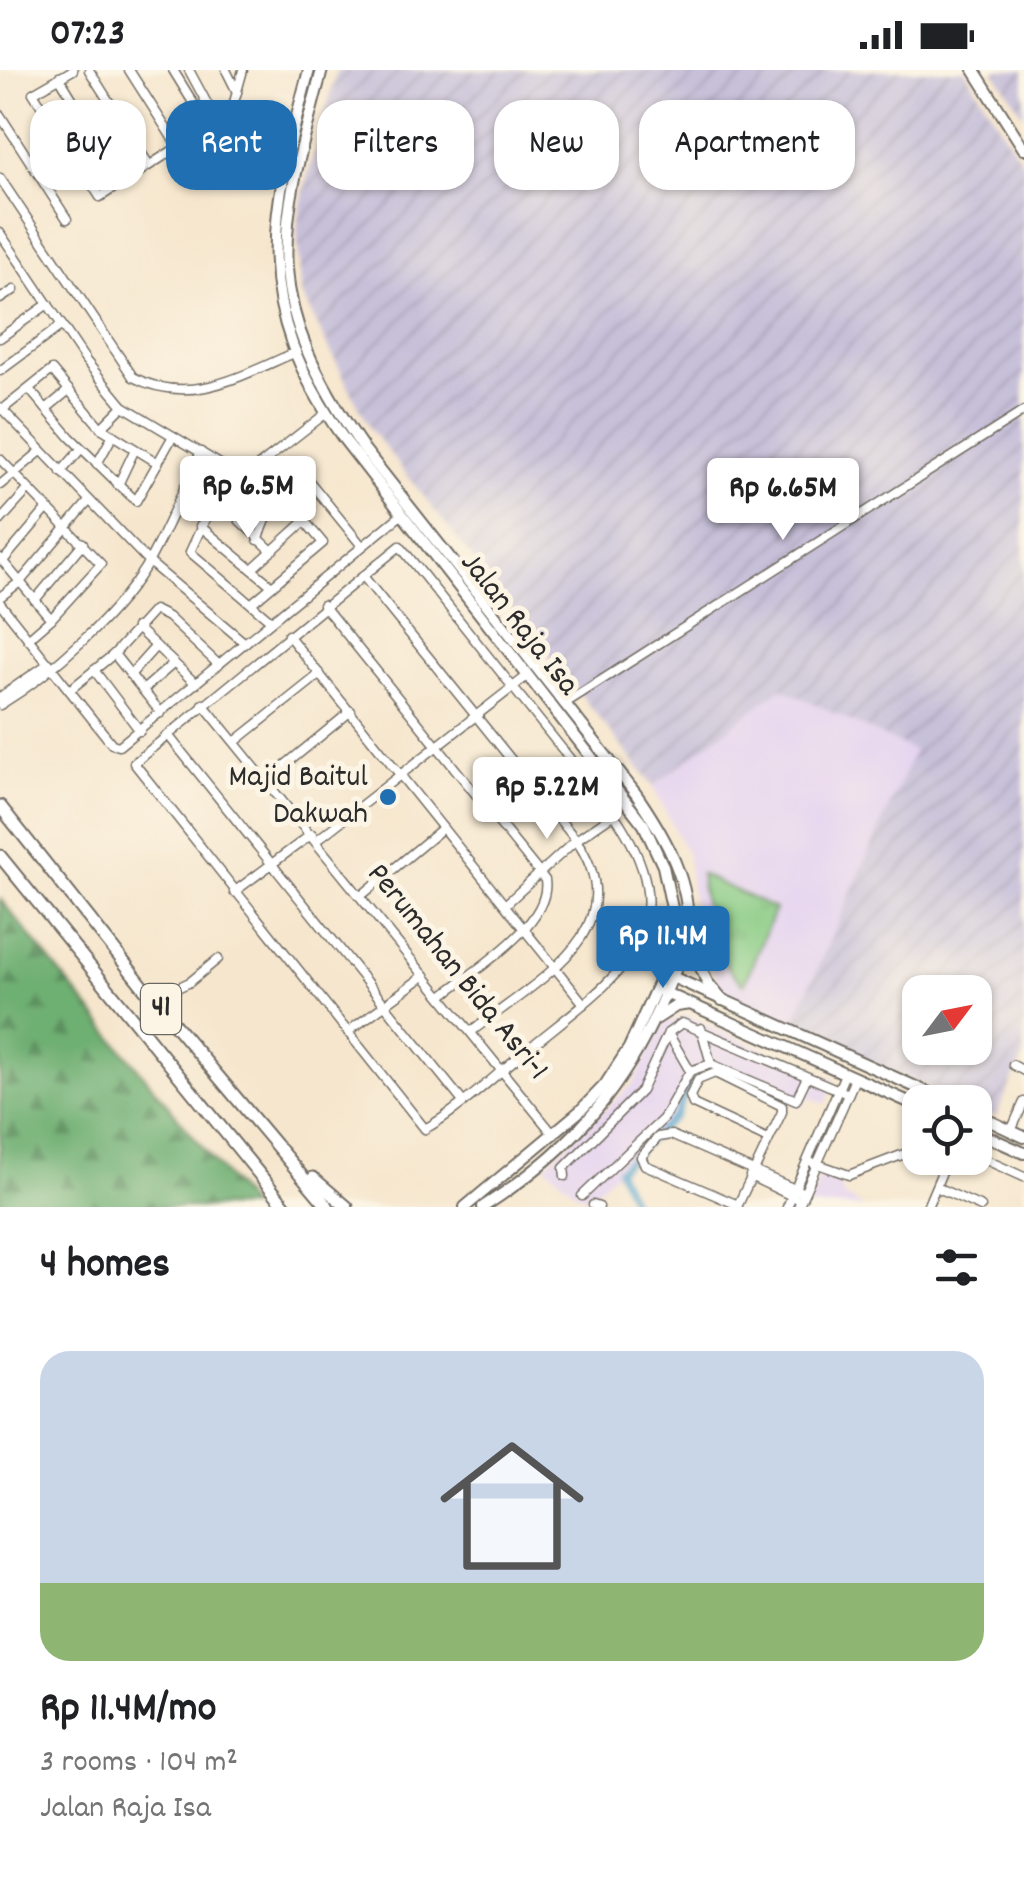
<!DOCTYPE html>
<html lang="en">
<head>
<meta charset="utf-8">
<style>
  :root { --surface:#fff; --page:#f6f6f6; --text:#202124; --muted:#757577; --line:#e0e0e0; --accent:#1f6fb2 }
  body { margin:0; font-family:Dekko,sans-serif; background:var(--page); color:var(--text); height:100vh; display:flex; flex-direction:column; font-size:38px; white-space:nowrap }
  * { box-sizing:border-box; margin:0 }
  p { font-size:32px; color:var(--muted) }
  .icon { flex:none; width:55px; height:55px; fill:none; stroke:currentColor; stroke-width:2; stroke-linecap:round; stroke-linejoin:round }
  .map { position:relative; height:1137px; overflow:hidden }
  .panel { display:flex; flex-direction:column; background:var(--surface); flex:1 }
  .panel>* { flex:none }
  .guide { position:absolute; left:30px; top:30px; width:965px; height:90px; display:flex; gap:20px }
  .needle { width:65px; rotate:58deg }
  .fabs { position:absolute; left:902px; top:905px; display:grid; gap:20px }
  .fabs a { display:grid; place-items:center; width:90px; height:90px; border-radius:20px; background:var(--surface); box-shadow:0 2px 8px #0004; font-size:50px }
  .price { position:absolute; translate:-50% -85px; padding:0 22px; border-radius:10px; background:#fff; color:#222; font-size:32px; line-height:65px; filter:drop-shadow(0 2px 5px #0008) }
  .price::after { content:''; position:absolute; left:50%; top:60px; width:30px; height:22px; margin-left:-15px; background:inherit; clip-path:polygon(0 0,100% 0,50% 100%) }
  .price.current { background:var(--accent); color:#fff }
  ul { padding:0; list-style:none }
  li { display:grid; align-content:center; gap:20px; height:530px; padding:0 40px }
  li+li { border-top:2px solid var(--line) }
  li span { display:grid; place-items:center; height:310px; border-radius:30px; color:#555 }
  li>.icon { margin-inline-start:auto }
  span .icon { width:180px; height:180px; fill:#fffc; stroke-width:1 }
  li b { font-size:42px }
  h2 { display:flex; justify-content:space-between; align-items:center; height:120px; padding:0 40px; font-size:42px }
  .pill { padding:0 35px; border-radius:30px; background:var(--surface); box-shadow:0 2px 8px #0004; font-size:35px; line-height:90px }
  .pill.current { background:var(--accent); color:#fff }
  .status { display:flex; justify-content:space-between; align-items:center; height:70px; padding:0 50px; background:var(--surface); direction:ltr }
  .status svg { height:28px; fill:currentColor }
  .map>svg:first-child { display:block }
</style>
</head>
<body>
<div class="status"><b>07:23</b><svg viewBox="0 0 49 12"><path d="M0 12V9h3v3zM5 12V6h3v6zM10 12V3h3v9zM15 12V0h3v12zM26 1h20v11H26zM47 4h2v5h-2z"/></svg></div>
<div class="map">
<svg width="1024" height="1137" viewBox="0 0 1024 1137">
  <defs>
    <pattern id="industrial-furrows" width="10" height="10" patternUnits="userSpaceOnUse" patternTransform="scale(2.5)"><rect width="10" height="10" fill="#c7c0d9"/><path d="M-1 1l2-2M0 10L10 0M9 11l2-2" fill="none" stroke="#aba5ba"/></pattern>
    <pattern id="forest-firs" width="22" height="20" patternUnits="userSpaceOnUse" patternTransform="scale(2.5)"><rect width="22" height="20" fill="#6eaf72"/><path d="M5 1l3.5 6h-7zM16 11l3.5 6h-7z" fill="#5b8f5e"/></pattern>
    <pattern id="park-tufts" width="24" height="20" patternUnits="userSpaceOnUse" patternTransform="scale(2.5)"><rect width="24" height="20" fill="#88cb84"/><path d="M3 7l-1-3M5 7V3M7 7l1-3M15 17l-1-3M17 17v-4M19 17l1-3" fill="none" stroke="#76ae72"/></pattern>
  </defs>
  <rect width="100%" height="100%" fill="#fcf5e5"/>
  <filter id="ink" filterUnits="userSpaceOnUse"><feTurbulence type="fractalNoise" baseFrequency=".01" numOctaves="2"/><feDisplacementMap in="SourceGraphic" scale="20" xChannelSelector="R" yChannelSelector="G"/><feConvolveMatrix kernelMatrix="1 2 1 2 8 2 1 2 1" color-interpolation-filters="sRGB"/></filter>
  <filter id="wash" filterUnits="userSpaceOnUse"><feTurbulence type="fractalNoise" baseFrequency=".0048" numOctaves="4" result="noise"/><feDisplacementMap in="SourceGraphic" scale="40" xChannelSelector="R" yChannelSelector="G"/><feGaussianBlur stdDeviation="2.25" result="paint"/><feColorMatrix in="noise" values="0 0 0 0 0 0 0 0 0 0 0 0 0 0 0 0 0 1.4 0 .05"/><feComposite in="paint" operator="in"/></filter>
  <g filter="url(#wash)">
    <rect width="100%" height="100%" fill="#f6e6cd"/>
    <g fill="#e5d3f1">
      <path d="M781,618l134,63 -124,277 -61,-30 -11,-12 -23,-57 -9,-74 -34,-69z"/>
      <path d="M687,945l147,65 -8,24 -19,-7 -4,11 -96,-38 -15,9 -18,37 -86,82 -13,-6 -30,-27 88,-81 31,-61z"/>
      <path d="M822,1102l17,10 5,15 20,10h-57z"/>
    </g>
    <g fill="url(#industrial-furrows)" fill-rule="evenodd">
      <path d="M337,0h628l59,95v890l-28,62 -21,-9v-6h-13l-171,-74 123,-277 -133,-63 -128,98 -282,-356 -70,-136 -4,-65 7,-40zM920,922h55v56h-55z"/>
      <path d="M993,0h31v46l-9,-15z"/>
    </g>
    <path fill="url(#forest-firs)" stroke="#4c6d4e" stroke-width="2.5" d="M0,829l251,308h-251z"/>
    <path fill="url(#park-tufts)" stroke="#5a7b58" stroke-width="2.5" d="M700,804l75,35 -31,75c-35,-27 -38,-69 -44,-110z"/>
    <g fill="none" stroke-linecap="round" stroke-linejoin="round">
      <path stroke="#53a4ce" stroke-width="6" d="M634,1134l-16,-34 58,-55 16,-37"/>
    </g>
  </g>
  <g filter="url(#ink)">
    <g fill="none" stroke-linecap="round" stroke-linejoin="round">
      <defs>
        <g id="minor">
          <path d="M73,0l-40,23 67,104 131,-84 12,-43"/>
          <path d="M89,0l60,95"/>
          <path d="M129,0l49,77"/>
          <path d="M173,0l35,57"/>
          <path d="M189,0l28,52"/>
          <path d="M226,0l11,22"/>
          <path d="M59,7l65,106"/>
          <path d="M0,45l67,104"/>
          <path d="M0,108l133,199c57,30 107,-1 161,-24"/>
          <path d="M0,163l86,128 37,45 152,91"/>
          <path d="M0,229l14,-9"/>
          <path d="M0,268l48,-34"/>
          <path d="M0,301l62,-46"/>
          <path d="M29,319l41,48 66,64 37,-65"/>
          <path d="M0,337l149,155 96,81"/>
          <path d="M46,339l23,-19"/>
          <path d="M2,340l50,-40 49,58 57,35"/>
          <path d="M101,358l22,-22"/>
          <path d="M0,389l101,105 -50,55 -51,-61"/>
          <path d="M97,394l16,-29"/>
          <path d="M296,395l66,81"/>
          <path d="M228,399l-38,83 81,69"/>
          <path d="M61,402l20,-23"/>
          <path d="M243,408l82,-64"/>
          <path d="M253,414l-14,36 32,30"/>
          <path d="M0,415l41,-34"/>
          <path d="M118,415l17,-36"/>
          <path d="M0,451l27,-30"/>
          <path d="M200,456l72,60"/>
          <path d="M258,470l17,-43 27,-24"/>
          <path d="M400,476l214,268c81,119 1,164 -86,235 -33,26 -66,59 -103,80l-291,-366z"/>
          <path d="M3,491l44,-52"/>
          <path d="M252,499l54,-49"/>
          <path d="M363,506l213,264c63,91 -43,143 -105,192"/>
          <path d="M0,527l20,-15 69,-81"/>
          <path d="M35,530l48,-57"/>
          <path d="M0,533l112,141 7,2 282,-231"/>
          <path d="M252,533l71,-60 -43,-52"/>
          <path d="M323,535l222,275c7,44 -71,90 -103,116"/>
          <path d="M136,557l60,57"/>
          <path d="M288,565l296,369"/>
          <path d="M28,569l23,-20"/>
          <path d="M114,584l47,59"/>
          <path d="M94,600l46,61"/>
          <path d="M130,605l26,-29"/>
          <path d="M71,619l43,-35 40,-44 14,7 51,48"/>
          <path d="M143,620l31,-27"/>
          <path d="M0,627l49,-34"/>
          <path d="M203,634l351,431"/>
          <path d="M564,634l460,-293"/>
          <path d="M0,635c51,-31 121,-93 150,-146 19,-35 34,-72 51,-107"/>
          <path d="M168,665l295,367"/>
          <path d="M236,671l84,-67"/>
          <path d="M268,709l83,-68"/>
          <path d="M317,770l210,-164"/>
          <path d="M234,822l78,-58"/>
          <path d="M362,825l81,-67"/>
          <path d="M506,834l70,-64 38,-26"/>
          <path d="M153,929l37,-17 28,-23"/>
          <path d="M701,958l10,36"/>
          <path d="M349,961l76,-56"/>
          <path d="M1013,995l11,6"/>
          <path d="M690,1001l21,-7 85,36 11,-23"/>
          <path d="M1011,1061l13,-29"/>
          <path d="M975,1085l49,22"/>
          <path d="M812,1092l37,13 71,-27"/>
          <path d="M565,1106l-1,-8 77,-77 27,-58 14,-10 166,71"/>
          <path d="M750,1106l46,22"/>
          <path d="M936,1117l45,20"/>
          <path d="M582,1126l81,-77 27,-48 -22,-38"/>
          <path d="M593,1135l6,2"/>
          <path d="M738,1135l-93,-40 -4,-8 17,-20 13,-2 133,58"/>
          <path d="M737,1137l45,-95v-6l-67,-33 -17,7 -8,16 3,8 75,35"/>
          <path d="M787,1137l58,-133"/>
          <path d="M798,1137l57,-128"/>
          <path d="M927,1137l21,-49"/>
        </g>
        <g id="major">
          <path d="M309,0c-40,149 -60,234 34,368l301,387 19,41 13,61 -13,46 -34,75 -24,37 -25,26 -115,96"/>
          <path d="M322,0c-45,167 -63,228 42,379l272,345c26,38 51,80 52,127 0,24 -11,44 -20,66 -40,99 -95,162 -185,220"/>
          <path d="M974,0l50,79"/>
          <path d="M688,867l19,45 15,18"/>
          <path d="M668,905l281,127"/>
          <path d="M661,921l259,116"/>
          <path d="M656,949l20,-13 14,-2"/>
          <path d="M975,1044l49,23"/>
          <path d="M975,1061l49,22"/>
        </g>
        <g id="highway">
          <path d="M0,736l153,193 175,208"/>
          <path d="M0,786l286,351"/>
          <path d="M313,1108l34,29"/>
        </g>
      </defs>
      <use href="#minor" stroke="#726c64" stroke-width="11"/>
      <use href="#major" stroke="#726c64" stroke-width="14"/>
      <use href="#highway" stroke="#726c64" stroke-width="15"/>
      <use href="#minor" stroke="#fff" stroke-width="8"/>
      <use href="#major" stroke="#fff" stroke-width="10"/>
      <use href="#highway" stroke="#fff" stroke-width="11"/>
    </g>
  </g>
  <circle fill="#1f6fb2" stroke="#fcf5e5" stroke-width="4" cx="388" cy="727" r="10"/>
  <g text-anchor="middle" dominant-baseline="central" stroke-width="10" stroke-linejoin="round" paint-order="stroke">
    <rect fill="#fcf5e5" stroke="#6a6863" stroke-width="2.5" x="141" y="914" width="40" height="50" rx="8"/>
    <g font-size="30" font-weight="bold" fill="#2b2b2b">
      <text x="161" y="939">41</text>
    </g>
    <g font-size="32" fill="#2b2b2b" stroke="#fcf5e5">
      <text transform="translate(518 555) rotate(52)">Jalan Raja Isa</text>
      <text transform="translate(456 903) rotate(51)">Perumahan Bida Asri-1</text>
    </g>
    <g font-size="32" fill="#2b2b2b" stroke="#fcf5e5" text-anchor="end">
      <text x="368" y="709">Majid Baitul<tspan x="368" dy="37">Dakwah</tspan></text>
    </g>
  </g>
</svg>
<div class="fabs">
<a><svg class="needle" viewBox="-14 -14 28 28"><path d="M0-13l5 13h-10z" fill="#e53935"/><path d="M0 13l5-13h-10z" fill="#757577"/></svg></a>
<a><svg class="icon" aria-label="locate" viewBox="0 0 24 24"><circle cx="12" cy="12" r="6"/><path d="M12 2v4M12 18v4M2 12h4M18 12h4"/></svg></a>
</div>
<b class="price" style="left:248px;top:471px">Rp 6.5M</b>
<b class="price" style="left:783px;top:473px">Rp 6.65M</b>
<b class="price" style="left:547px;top:772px">Rp 5.22M</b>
<b class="price current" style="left:663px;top:921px">Rp 11.4M</b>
<div class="guide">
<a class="pill">Buy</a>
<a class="pill current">Rent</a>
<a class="pill">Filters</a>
<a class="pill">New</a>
<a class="pill">Apartment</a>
</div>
</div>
<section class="panel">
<h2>4 homes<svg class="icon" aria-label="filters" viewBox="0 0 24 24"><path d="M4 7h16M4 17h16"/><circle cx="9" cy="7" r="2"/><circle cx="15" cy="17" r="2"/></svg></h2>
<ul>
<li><span style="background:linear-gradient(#c9d6e8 75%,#8fb573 0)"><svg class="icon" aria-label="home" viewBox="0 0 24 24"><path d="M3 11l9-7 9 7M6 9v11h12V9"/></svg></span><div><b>Rp 11.4M/mo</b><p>3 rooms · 104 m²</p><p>Jalan Raja Isa</p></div></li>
</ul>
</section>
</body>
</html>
